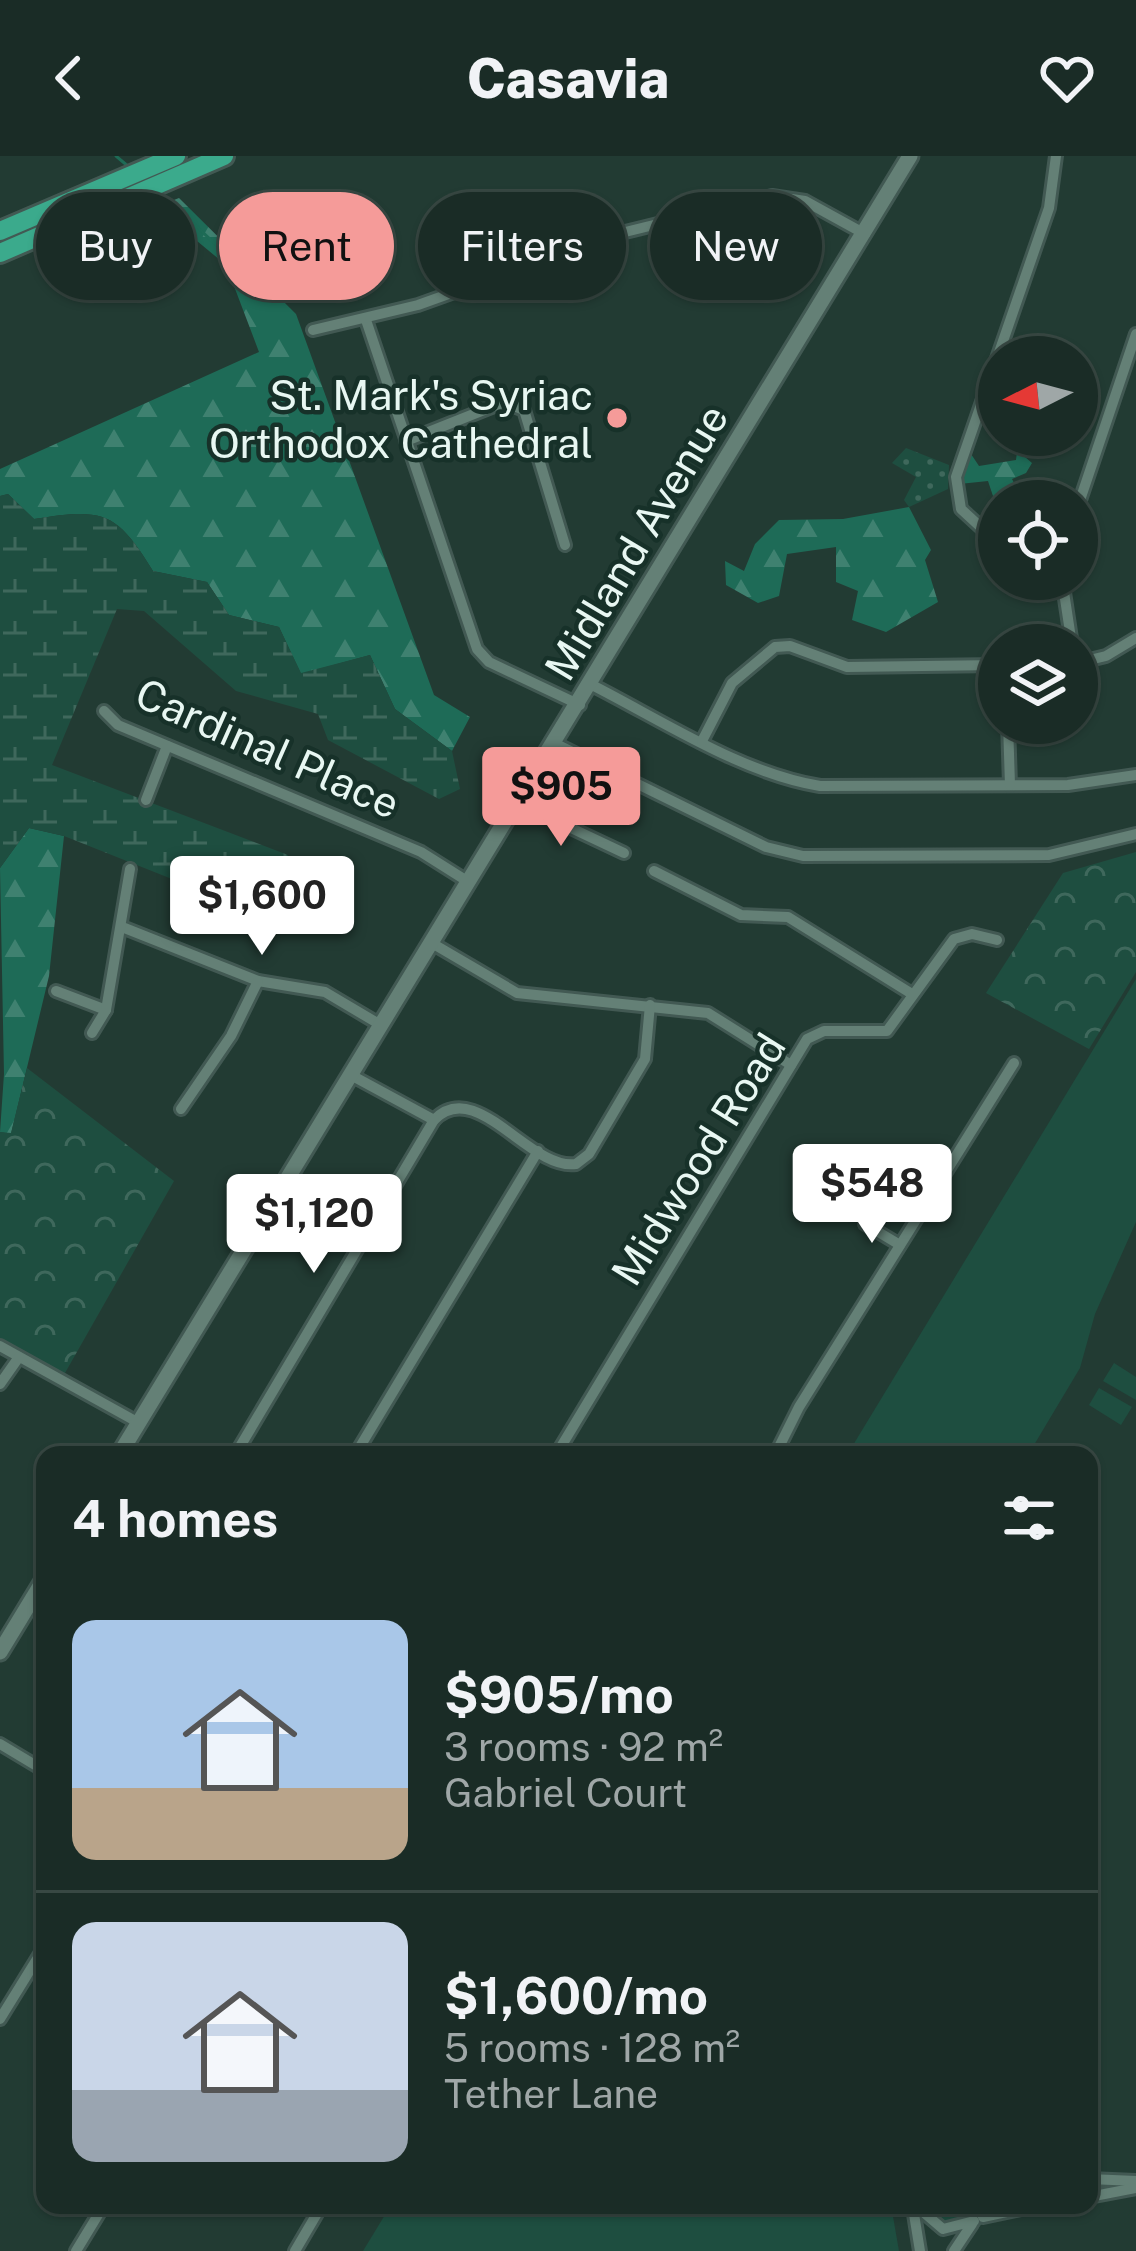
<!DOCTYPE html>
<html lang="en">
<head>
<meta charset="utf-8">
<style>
  :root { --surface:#1a2c26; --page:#273832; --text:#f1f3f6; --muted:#9fa7a7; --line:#384843; --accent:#f59b99 }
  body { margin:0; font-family:"Public Sans",sans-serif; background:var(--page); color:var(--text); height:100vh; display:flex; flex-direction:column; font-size:45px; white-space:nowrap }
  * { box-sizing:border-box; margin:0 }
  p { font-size:39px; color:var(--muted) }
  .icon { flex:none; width:66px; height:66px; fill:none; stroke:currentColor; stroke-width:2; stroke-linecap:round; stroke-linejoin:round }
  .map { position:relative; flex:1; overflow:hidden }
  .details { position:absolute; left:36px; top:1290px; width:1062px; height:768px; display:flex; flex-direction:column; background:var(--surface); border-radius:24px; box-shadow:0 3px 9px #0004,0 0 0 3px var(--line) }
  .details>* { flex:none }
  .top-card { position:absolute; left:36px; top:36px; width:1065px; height:108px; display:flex; gap:24px }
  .needle { width:78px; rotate:264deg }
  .buttons { position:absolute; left:978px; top:180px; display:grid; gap:24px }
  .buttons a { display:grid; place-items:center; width:120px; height:120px; border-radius:50%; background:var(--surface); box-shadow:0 3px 9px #0004,0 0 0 3px var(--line); font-size:60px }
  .price { position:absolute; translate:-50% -102px; padding:0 27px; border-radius:12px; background:#fff; color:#222; font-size:39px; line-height:78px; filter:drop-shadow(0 3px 6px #0008) }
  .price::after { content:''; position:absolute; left:50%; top:72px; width:36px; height:27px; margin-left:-18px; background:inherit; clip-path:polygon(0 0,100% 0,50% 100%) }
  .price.selected { background:var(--accent); color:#111 }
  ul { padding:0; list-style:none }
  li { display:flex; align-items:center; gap:36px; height:300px; padding:0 36px }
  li+li { border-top:3px solid var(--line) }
  li span { display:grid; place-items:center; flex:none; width:336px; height:240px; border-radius:24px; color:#555 }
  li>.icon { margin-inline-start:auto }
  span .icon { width:144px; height:144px; fill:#fffc; stroke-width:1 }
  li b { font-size:51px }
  h2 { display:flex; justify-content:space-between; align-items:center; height:144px; padding:0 36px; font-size:51px }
  .chip { padding:0 42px; border-radius:54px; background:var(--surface); box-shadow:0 3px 9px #0004,0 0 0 3px var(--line); font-size:42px; line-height:108px }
  .chip.selected { background:var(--accent); color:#111 }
  header { display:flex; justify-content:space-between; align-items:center; height:156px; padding:0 36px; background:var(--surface); font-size:54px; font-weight:800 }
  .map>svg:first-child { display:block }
</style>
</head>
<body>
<header><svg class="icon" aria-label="back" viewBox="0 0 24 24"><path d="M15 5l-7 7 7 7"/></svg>Casavia<svg class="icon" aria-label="heart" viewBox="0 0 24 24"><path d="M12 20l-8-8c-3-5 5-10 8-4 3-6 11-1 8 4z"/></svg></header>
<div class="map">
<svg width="1136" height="2095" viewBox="0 0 1136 2095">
  <defs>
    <pattern id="forest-firs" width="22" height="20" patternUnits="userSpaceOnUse" patternTransform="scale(3)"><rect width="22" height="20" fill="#1e6b57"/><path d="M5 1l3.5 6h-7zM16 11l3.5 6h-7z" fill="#3f8170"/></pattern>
    <pattern id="wetland-marsh" width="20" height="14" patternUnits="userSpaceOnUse" patternTransform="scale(3)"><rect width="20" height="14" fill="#1e4e40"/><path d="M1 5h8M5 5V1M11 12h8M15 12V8" fill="none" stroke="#3f685c"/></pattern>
    <pattern id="park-crowns" width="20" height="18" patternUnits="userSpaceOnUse" patternTransform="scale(3)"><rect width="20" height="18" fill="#1e4e40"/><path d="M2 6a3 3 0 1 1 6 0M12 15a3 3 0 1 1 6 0" fill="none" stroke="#3f685c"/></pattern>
    <pattern id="garden-dots" width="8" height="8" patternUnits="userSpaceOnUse" patternTransform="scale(3)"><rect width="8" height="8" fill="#1e4e40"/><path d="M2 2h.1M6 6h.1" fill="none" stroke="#3f685c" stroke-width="1.8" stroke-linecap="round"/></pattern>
  </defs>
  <rect width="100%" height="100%" fill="#223b33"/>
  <g fill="#1e4e40">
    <path d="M1136,823v243l-41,92 -15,54 -52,87h-181z"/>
    <path d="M1114,1207l22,14v23l-33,-19z"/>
    <path d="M1099,1232l33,19 -11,18 -32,-20z"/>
    <path d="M391,2049h500l8,46h-536z"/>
    <path d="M923,2049h62l-40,21z"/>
  </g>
  <g fill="url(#forest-firs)">
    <path d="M179,42l117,116 138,381 36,22 -18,34 -57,-42 -25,-54 -69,19 -22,-47 -50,-12 -22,-33 -54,-11c-37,-60 -49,-63 -119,-52l-26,-25 -8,2v-27l259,-117 -33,-87 -70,-58z"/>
    <path d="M1014,279l16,6 -5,16 7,6 -6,10 -14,6 5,10 -7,12 -7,-3 -14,10 6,-6 -7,-21 -29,3 12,-30 8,12 37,-6 1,-8 -12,-5z"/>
    <path d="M909,351l22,43 -6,10 13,42 -52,30 -34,-12 6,-29 -22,-9v-35l-49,7 -8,42 -21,7 -32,-18 -1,-24 19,10 11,-27 24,-24 64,-1z"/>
    <path d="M29,672l35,8 -15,140 -38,158 -11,-2 4,-58 -4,-206z"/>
  </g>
  <path fill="url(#wetland-marsh)" d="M8,338l26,25c70,-11 82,-8 119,52l54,11 22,33 50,12 22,46 69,-18 25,54 57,42 8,38 -21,10 -111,-59 -10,-26 -82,-23 -92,-80 -27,-2 -65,156 236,90 1,27 -12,39 -213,-85 -35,-8 -29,40v-372z"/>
  <g fill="url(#park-crowns)">
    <path d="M1136,696v120l-47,77 -103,-56 77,-120z"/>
    <path d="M27,912l147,113 -113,199 -61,-34v-214l11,1z"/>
  </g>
  <path fill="url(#garden-dots)" d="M906,292l43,17 -1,24 -39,18 -5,-7 12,-23 -24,-14z"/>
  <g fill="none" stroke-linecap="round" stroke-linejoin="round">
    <g stroke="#1e6b56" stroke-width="3">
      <path d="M116,0l13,11"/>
      <path d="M160,36l103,97"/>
    </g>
    <defs>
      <g id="street">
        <path d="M366,164l111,329 12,13 91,43"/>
        <path d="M313,174l105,-25 195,-70 159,-39 33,5 60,33"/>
        <path d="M406,285l98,-39 20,8 41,135"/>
        <path d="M1077,353l59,-175"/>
        <path d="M999,388l-38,-35 -5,-32 93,-269 7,-52"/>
        <path d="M1062,423l10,66"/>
        <path d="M1077,507l29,-7 30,-18"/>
        <path d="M592,529c71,36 149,88 228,101l248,-1 68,-10"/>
        <path d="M104,555l14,14 303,127 46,29"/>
        <path d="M1008,567l2,62"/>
        <path d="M702,585l30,-58 43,-36 15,-1 57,21 152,-2"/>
        <path d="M556,588l210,103 37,9 246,-1 87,-21"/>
        <path d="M146,644l21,-54"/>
        <path d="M518,647l106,50"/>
        <path d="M654,715l87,44 47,2 124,77"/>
        <path d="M122,771l136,54 67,11 54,32"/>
        <path d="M430,786l87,51 191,20 83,52"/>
        <path d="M56,835l50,19"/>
        <path d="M92,877l14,-23 24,-141"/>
        <path d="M349,918l85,46c42,-44 96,51 142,44l13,-10 56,-95 5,-54"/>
        <path d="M181,953l50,-73 27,-55"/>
        <path d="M865,1068l35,21"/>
        <path d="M0,1190l139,77"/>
        <path d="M0,1228l19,-27"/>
        <path d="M235,1299l199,-335"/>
        <path d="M355,1299l183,-304"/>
        <path d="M556,1299l251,-416 17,-8h63l67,-92 18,-5 25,6"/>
        <path d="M775,1299l24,-48 215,-344"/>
        <path d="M0,1588l45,27"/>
        <path d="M0,1863l45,-73"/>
        <path d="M1089,2023l47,2"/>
        <path d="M1089,2041l47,-9"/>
        <path d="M915,2049l28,24 31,-8"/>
        <path d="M913,2052l7,43"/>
        <path d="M983,2061l57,-12"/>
        <path d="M76,2095l28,-46"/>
        <path d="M295,2095l27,-46"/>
        <path d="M954,2095l18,-27"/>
      </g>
      <g id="secondary">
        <path d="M119,1299l791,-1299"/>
        <path d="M0,1496l45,-74"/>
      </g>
      <g id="highway">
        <path d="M0,75l176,-75"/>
        <path d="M0,97l224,-97"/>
      </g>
    </defs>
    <use href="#street" stroke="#425953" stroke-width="16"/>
    <use href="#secondary" stroke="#425953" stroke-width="21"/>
    <use href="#highway" stroke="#425953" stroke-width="24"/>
    <use href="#street" stroke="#648076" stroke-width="10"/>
    <use href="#secondary" stroke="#648076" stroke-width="15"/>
    <use href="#highway" stroke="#3baa8c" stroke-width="18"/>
  </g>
  <circle fill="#f59b99" stroke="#173129" stroke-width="4.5" cx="617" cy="262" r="12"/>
  <g text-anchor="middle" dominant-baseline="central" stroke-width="9" stroke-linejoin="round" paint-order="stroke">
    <g font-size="42" fill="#e8f7f2" stroke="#173129" text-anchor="end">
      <text x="593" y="238">St. Mark's Syriac<tspan x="593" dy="48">Orthodox Cathedral</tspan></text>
    </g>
    <g font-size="42" fill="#e8f7f2" stroke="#173129">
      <text transform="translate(636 386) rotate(-59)">Midland Avenue</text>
      <text transform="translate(268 592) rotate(24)">Cardinal Place</text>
      <text transform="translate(698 1003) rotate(-58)">Midwood Road</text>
    </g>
  </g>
</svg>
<div class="buttons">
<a><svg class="needle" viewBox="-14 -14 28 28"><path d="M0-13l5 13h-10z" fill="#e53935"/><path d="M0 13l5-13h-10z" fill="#9fa7a7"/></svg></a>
<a><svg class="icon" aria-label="locate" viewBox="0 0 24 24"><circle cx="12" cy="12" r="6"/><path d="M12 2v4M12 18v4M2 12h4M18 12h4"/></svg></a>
<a><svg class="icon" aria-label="layers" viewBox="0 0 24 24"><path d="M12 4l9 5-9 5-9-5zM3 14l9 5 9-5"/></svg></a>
</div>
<b class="price selected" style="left:561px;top:693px">$905</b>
<b class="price" style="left:262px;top:802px">$1,600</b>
<b class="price" style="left:872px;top:1090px">$548</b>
<b class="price" style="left:314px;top:1120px">$1,120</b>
<div class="top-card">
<a class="chip">Buy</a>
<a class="chip selected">Rent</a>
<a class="chip">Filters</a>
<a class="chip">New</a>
</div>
<section class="details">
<h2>4 homes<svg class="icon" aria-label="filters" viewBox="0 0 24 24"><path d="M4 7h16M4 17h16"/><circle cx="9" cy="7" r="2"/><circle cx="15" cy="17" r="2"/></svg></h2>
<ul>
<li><span style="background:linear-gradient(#a9c7e8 70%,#b9a48a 0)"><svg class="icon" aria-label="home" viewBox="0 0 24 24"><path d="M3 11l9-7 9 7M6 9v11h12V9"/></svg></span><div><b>$905/mo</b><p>3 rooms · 92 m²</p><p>Gabriel Court</p></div></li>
<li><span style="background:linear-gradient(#c9d6e8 70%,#9aa5b1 0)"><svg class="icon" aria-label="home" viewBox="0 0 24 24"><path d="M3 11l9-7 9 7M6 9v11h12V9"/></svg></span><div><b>$1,600/mo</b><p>5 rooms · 128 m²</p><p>Tether Lane</p></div></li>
</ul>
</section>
</div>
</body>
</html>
